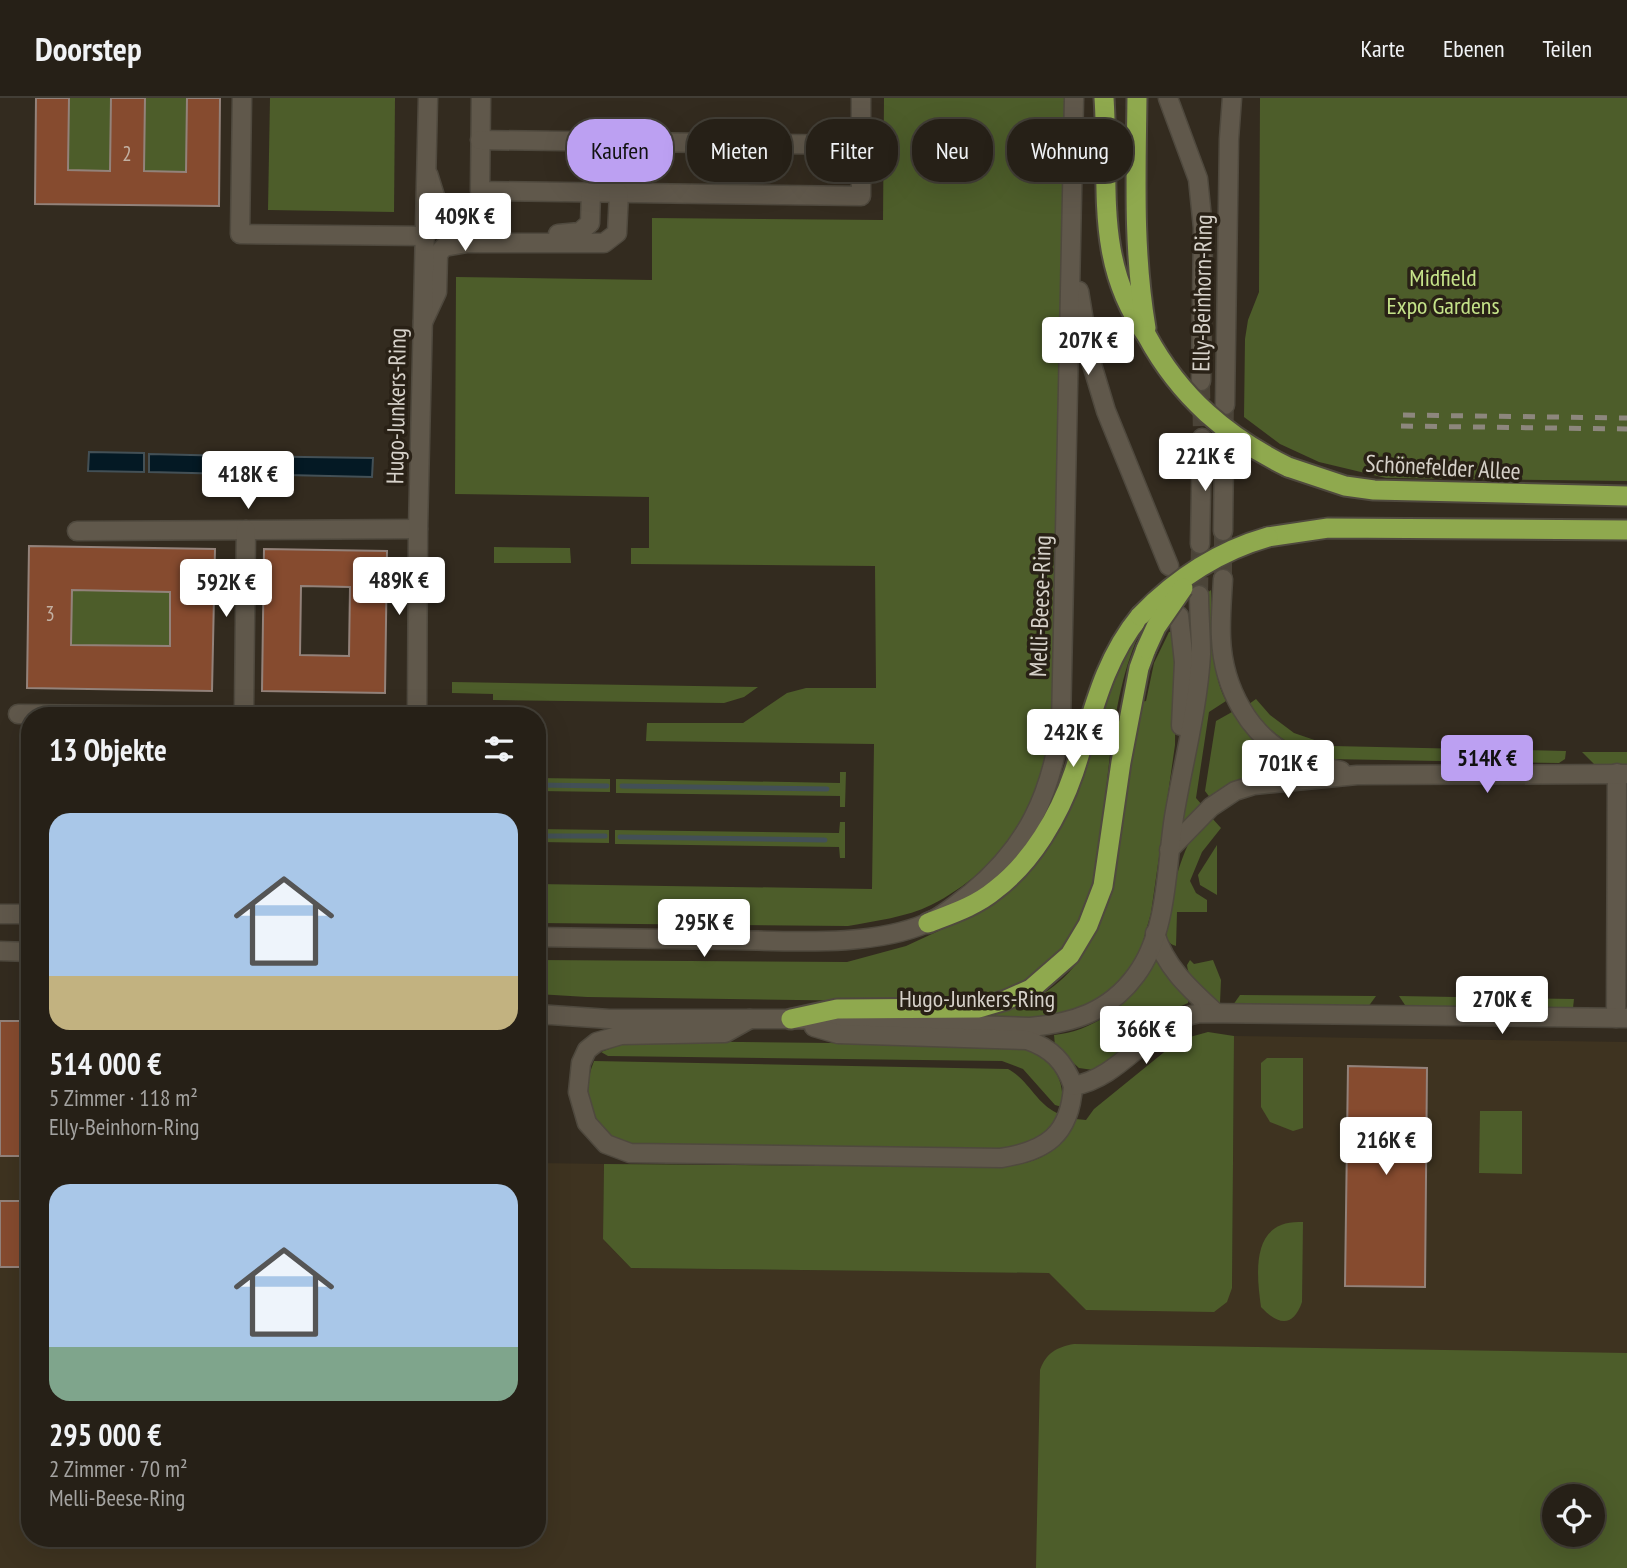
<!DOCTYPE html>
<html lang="de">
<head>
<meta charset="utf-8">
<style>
  :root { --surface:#262017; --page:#322d24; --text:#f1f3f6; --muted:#a4a3a1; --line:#423e36; --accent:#bca0f2 }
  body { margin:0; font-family:"PT Sans Narrow",sans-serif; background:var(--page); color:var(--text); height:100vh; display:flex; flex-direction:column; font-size:26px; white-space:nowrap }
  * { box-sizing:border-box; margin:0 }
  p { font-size:23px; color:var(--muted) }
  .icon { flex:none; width:38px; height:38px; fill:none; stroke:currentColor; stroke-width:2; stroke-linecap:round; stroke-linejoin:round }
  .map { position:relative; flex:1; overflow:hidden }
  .sheet { position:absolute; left:21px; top:609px; width:525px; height:840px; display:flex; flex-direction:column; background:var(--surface); border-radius:28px; box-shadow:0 7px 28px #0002,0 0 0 2px var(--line) }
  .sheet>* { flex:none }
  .banner { position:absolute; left:567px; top:21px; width:665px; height:63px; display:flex; gap:14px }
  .tools { position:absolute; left:1542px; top:1386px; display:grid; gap:14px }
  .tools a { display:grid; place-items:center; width:63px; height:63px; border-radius:50%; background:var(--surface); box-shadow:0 7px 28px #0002,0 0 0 2px var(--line); font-size:35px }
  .price { position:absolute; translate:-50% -60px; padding:0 16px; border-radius:7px; background:#fff; color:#222; font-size:23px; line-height:46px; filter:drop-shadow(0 2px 4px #0008) }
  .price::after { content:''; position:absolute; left:50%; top:42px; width:21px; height:16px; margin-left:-10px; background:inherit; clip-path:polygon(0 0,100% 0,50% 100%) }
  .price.current { background:var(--accent); color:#111 }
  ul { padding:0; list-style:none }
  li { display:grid; align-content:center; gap:14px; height:371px; padding:0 28px }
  li span { display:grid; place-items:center; height:217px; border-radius:21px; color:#555 }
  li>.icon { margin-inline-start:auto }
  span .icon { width:126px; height:126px; fill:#fffc; stroke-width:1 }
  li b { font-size:30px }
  h2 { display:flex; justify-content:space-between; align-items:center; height:84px; padding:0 28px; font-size:30px }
  .tag { padding:0 24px; border-radius:28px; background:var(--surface); box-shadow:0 7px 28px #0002,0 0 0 2px var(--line); font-size:24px; line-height:63px }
  .tag.current { background:var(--accent); color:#111 }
  header { display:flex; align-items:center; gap:42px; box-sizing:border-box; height:98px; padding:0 35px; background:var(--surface); border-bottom:2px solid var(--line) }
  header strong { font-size:33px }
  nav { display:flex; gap:38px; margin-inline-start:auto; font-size:24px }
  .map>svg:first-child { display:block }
</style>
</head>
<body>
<header>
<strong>Doorstep</strong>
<nav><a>Karte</a><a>Ebenen</a><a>Teilen</a></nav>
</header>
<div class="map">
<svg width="1627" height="1470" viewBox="0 0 1627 1470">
  <rect width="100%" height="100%" fill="#332b1f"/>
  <path fill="#3e3320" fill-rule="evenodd" d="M1234,938l393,6v526h-1627v-412h30v382h507v-375l67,1 -1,75 28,29 419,5 36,37 146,-22zM1554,1398h38v39h-38z"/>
  <g fill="#4d5d2a" fill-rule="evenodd">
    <path d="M69,0h42l-1,72h-42z"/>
    <path d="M145,0h42l-1,74 -42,-1z"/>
    <path d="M270,0h125l-1,114 -126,-2z"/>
    <path d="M884,0h181l-12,627c-1,12 -2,26 -5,38 -16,61 -61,114 -117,142 -24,12 -56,16 -83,21l-311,-3v-39l335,5 2,-145 -228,-3 1,-18h96l44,-30 19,-5h70l-1,-122 -244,-2v-16h18v-51l-194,-3 1,-217 196,3v-62l231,2z"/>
    <path d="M1260,0h367v383l-241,-3 -67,-16 -39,-18 -36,-27 1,-78 3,-19 11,-28z"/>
    <path d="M494,449l76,1 1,15h-77z"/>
    <path d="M72,492l98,2v54l-99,-1z"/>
    <path d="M1211,492c2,36 -2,78 15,111l-17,11 -13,86 6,7 -17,17 -2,-1 18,-120 5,-107z"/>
    <path d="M1169,534h7l-1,113 -24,168 -11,39 -18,27 -18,17 -27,15 -37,7h-52l2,-3c103,-25 115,-97 130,-187 7,-42 14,-84 21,-126l5,-1 8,-38z"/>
    <path d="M1139,536c-27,61 -29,132 -38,198 -4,31 -8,64 -22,93 -15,30 -47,56 -79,68 -18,6 -39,7 -58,9l-355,-5 -50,-3v-34l310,2 59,-16 67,-31 31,-21 95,-173 16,-47z"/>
    <path d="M452,584l306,5 -14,10 -20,6 -231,-3v-6l-41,-1z"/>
    <path d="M1256,601l14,16 24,18 38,13 234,5 -1,8 -6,4 -232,-4c-33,-10 -60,-26 -78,-55z"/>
    <path d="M1232,614c14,21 31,45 56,53l-5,8 -40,7 -32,19 -6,-8 11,-70z"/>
    <path d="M1582,654h45v12h-33z"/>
    <path d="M840,674h6l-1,35h-5v-11l-224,-3v-14l224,4z"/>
    <path d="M537,680l73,1v13l-73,-1z"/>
    <path d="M1211,719l10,11 -19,24 -12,29 6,12 11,7v12h-30l-1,34c-3,-1 -6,-2 -8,-6 -7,-17 12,-81 21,-97 6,-10 15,-18 22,-26z"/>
    <path d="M840,724h5v36h-5l-1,-11 -224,-3v-14l224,3z"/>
    <path d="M537,731l72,1v13l-72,-1z"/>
    <path d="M1217,747v50l-17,-10 -2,-10z"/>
    <path d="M1156,861l33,40 -1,4 -18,8 -69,56 -8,3 -14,-2 -24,-22 -1,-11c45,-4 82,-38 102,-76z"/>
    <path d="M1190,862l4,4 19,-4 8,20 -1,23c-13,-6 -32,-23 -33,-38z"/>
    <path d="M1240,897l136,1 -8,11 -135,-2z"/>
    <path d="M1399,898l175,3 -1,9h-166z"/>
    <path d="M1208,934l26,4 -2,252 -5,14 -13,10 -128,-2 -37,-37 -418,-5 -28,-29 1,-75 379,3c43,-1 74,-6 93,-48l10,1 8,-11 85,-69z"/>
    <path d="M649,943l362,4c34,8 55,26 51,62l-7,-2 -32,-36 -21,-8 -394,-5 -7,-4 27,-10z"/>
    <path d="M1267,960h36v70l-10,3 -23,-9 -9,-15v-44z"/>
    <path d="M594,963l414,8c21,11 30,38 52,45 -14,27 -37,32 -65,36l-371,-7c-33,-16 -44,-48 -30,-82z"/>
    <path d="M1480,1013h42v63l-43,-1z"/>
    <path d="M1303,1124l-1,80c-9,26 -24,23 -41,5 -5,-36 -10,-88 42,-85z"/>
    <path d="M1074,1246l553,9v215h-591l4,-198c6,-17 17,-23 34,-26zM1592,1398v39h-38v-39z"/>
  </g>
  <g fill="#041924" stroke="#435056" stroke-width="2">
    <path d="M89,354l55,1v19l-56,-1z"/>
    <path d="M149,356l84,2v18l-84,-2z"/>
    <path d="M239,358l134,2 -1,19 -133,-3z"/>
  </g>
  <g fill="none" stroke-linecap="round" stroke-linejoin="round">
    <g stroke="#435056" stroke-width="5">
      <path d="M537,687l70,1"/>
      <path d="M622,688l205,3"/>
      <path d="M537,738h68"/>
      <path d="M620,739l205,3"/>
    </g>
  </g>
  <g fill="#864b2f" stroke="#93827a" stroke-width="2" fill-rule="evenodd">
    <path d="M36,0h33l-1,72 42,1 1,-73h34l-1,73 42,1 1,-74h33l-1,108 -184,-2z"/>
    <path d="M29,448l186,3 -3,142 -185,-3zM72,492l98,2v54l-99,-1z"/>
    <path d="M264,451l123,2 -2,142 -123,-2zM301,488l49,1 -1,69 -49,-1z"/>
    <rect x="0" y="923" width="30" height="135"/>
    <path d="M1348,968l79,2 -2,219 -80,-1z"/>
    <rect x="0" y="1103" width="30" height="66"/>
  </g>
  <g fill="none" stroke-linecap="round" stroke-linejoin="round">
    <g stroke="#4b4438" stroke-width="18" stroke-dasharray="18 9" stroke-linecap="butt">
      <path d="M1201,283l1,57"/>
      <path d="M1224,356l1,-49"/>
      <path d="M1223,481v-48"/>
      <path d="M1199,497l1,-51"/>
    </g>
    <defs>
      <g id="minor">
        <path d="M242,0l-2,136 185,2"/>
        <path d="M481,0l-1,93 381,5v-98"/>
        <path d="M480,42l381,5"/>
        <path d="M428,76l11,35v12l5,6 22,6h12"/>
        <path d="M558,136l22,-2 10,-9 1,-31"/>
        <path d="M423,224l14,-30 1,-38 6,-7 23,-4h137l13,-10 2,-40"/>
        <path d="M77,433l341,-2"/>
        <path d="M244,610l2,-178"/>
        <path d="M18,616l198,2"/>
        <path d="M0,816h21"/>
        <path d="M1616,920l1,-245"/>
        <path d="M750,921l-25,14 -104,2 -24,7 -10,8 -6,13 -3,29 9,31 19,21 24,9 371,5c45,-7 69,-23 72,-72"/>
      </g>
      <g id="tertiary">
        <path d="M1168,0l30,81 5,49 -2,153"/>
        <path d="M1079,193l11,67 16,53 63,155"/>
        <path d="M1225,307l4,-266 3,-41"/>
        <path d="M1223,433l1,-77"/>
        <path d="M1200,446l2,-106"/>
        <path d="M1223,481c-1,19 -3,40 -2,59 2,49 28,99 73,119 15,7 32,10 47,14"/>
        <path d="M1179,518l5,46 -3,64"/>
        <path d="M417,618l1,-187 10,-431"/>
        <path d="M1169,752l42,-43 24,-16 19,-6 103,-10 270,-1"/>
        <path d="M21,816h9"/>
        <path d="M1155,835c10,34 35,56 60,79"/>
        <path d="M537,839c66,1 131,2 196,3 60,1 139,7 194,-17 15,-6 31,-20 44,-30 56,-47 79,-96 90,-168l13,-627"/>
        <path d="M0,853l30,1"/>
        <path d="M537,916l72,5h182l239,8c43,-4 79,-15 106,-52 32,-43 30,-108 38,-158 9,-54 24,-108 27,-163 0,-20 -2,-40 -2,-59"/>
        <path d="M814,929l24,7 189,6c24,8 38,22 46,46 51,-9 76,-64 127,-73l427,5"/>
      </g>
      <g id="trunk">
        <path d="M1104,0c6,87 -11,162 43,238"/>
        <path d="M1137,0c-1,78 -4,153 9,230"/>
        <path d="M1288,369l57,19 29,4 253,6"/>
        <path d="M1268,439l60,-9 299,2"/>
        <path d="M928,825c23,-9 48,-17 67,-33 37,-28 64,-74 79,-118 18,-55 28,-110 66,-156"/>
        <path d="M791,921l46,-10 142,-1 27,-8 25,-11 39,-34 18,-30 15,-39 18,-124 18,-94 7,-19"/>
      </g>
    </defs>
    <use href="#minor" stroke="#4f493e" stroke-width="21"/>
    <use href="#tertiary" stroke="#4f493e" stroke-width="21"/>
    <use href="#trunk" stroke="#4f493e" stroke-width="23"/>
    <use href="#minor" stroke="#60584b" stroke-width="18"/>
    <use href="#tertiary" stroke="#60584b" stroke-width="18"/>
    <use href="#trunk" stroke="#8fa94e" stroke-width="19"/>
    <g stroke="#8d877d" stroke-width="5" stroke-dasharray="12 12" stroke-linecap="butt">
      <path d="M1403,317l224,3"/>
      <path d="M1401,328l226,3"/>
    </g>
    <defs>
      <g id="trunk-bridge">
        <path d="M1147,238c33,61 80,101 141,131"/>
        <path d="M1140,518c35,-36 79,-65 128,-79"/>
        <path d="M1146,551l10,-22 27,-39"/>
      </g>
    </defs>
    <use href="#trunk-bridge" stroke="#4f493e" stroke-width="23" stroke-linecap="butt"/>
    <use href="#trunk-bridge" stroke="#8fa94e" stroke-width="19"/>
  </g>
  <g text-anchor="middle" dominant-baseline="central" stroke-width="7" stroke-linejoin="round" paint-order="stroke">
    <g font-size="21" fill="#c2b0a2">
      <text x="127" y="55">2</text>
      <text x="50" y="515">3</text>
    </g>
    <g font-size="24" fill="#c5e389" stroke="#292116">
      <text x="1443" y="179">Midfield<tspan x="1443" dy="28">Expo Gardens</tspan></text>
    </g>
    <g font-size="24" fill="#d6d1c9" stroke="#292116">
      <text transform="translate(1202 195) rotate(-89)">Elly-Beinhorn-Ring</text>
      <text transform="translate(396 308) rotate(-89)">Hugo-Junkers-Ring</text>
      <text transform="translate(1443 369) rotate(3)">Schönefelder Allee</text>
      <text transform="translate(1040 508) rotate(-88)">Melli-Beese-Ring</text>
      <text x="977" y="900">Hugo-Junkers-Ring</text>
    </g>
  </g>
</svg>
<div class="tools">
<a><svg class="icon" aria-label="locate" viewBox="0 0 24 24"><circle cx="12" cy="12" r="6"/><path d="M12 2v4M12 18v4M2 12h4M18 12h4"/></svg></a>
</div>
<b class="price" style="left:465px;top:155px">409K €</b>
<b class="price" style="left:1088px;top:279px">207K €</b>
<b class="price" style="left:1205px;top:395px">221K €</b>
<b class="price" style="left:248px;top:413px">418K €</b>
<b class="price" style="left:399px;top:519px">489K €</b>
<b class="price" style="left:226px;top:521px">592K €</b>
<b class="price" style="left:1073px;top:671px">242K €</b>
<b class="price current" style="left:1487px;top:697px">514K €</b>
<b class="price" style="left:1288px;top:702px">701K €</b>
<b class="price" style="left:704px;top:861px">295K €</b>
<b class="price" style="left:1502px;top:938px">270K €</b>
<b class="price" style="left:1146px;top:968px">366K €</b>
<b class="price" style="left:1386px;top:1079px">216K €</b>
<div class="banner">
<a class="tag current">Kaufen</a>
<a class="tag">Mieten</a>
<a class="tag">Filter</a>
<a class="tag">Neu</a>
<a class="tag">Wohnung</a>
</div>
<section class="sheet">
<h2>13 Objekte<svg class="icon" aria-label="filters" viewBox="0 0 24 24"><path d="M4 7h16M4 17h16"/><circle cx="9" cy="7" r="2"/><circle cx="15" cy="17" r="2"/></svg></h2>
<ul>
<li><span style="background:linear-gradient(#a9c7e8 75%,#c2b280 0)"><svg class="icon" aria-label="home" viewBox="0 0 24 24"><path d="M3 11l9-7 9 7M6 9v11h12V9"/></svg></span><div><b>514 000 €</b><p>5 Zimmer · 118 m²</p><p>Elly-Beinhorn-Ring</p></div></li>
<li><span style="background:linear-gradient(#a9c7e8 75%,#7fa58c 0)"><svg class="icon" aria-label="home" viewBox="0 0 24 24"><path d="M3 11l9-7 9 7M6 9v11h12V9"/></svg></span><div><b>295 000 €</b><p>2 Zimmer · 70 m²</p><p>Melli-Beese-Ring</p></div></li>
</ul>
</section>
</div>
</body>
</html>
